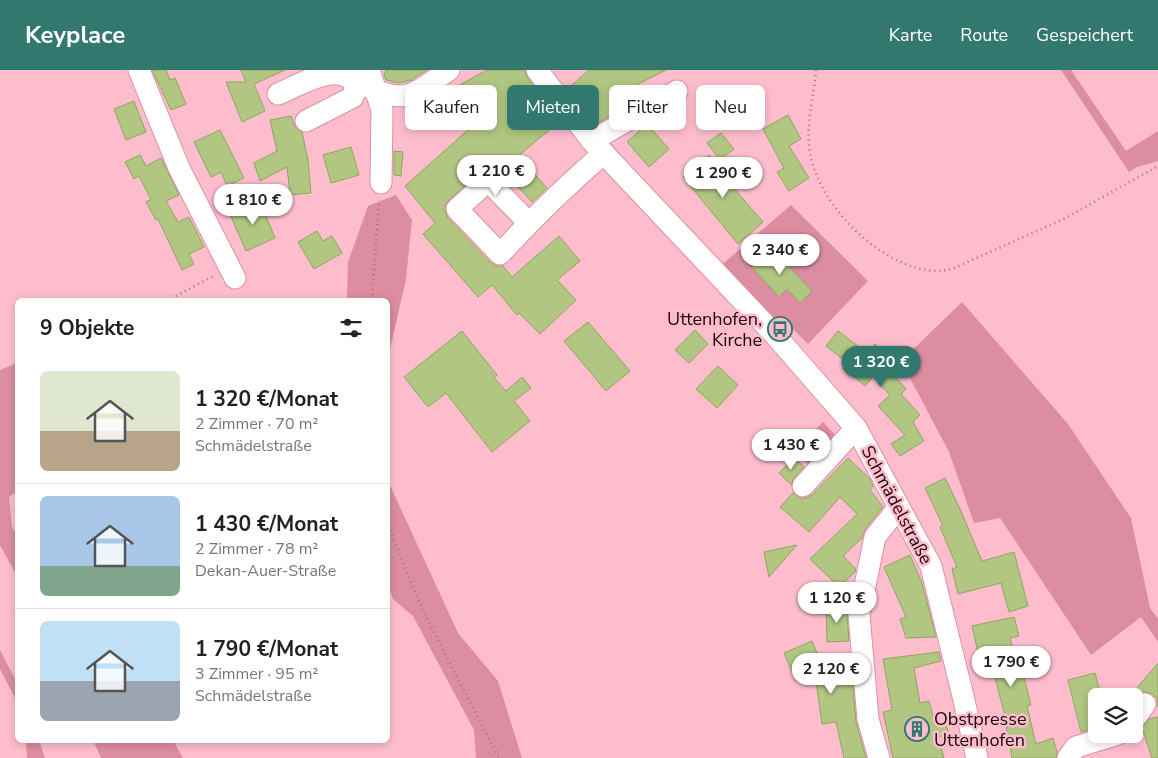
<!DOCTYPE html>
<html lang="de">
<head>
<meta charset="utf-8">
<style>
  :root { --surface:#fff; --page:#f2f2f2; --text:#222; --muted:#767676; --line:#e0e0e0; --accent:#32786e }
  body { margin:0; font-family:"Nunito Sans",sans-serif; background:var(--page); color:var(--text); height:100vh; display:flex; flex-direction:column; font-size:19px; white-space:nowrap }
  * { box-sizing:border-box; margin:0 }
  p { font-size:16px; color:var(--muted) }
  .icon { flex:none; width:28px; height:28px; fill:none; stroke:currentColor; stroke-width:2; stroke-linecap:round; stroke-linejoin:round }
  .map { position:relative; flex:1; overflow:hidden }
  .panel { position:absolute; left:15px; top:228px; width:375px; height:445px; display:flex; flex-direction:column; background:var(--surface); border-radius:8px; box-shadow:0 2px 8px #0003 }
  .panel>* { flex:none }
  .hud { position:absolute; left:405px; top:15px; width:475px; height:45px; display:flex; gap:10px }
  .fabs { position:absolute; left:1088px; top:618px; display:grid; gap:10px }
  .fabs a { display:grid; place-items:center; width:55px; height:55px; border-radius:8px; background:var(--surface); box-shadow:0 2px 8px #0003; font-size:25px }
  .price { position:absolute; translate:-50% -42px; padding:0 11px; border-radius:18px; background:#fff; color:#222; font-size:16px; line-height:32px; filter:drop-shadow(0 1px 2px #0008) }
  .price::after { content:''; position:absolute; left:50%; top:30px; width:15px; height:11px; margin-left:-8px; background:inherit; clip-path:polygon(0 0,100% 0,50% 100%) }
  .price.selected { background:var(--accent); color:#fff }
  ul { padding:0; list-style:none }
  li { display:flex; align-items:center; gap:15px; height:125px; padding:0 25px }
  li+li { border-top:1px solid var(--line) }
  li span { display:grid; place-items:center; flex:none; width:140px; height:100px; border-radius:8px; color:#555 }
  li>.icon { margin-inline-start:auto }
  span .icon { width:60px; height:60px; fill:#fffc; stroke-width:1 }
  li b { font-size:21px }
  h2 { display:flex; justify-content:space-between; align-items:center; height:60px; padding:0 25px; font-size:21px }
  .tag { padding:0 18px; border-radius:8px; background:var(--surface); box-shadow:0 2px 8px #0003; font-size:18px; line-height:45px }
  .tag.selected { background:var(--accent); color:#fff }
  header { display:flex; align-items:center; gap:30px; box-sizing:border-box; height:70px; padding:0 25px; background:var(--accent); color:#fff }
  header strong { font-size:24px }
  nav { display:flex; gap:28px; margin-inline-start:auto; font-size:18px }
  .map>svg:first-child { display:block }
</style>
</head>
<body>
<header>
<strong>Keyplace</strong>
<nav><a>Karte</a><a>Route</a><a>Gespeichert</a></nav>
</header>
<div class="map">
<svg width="1158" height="688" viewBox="0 0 1158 688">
  <rect width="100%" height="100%" fill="#fdbdcd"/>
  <g fill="#dc8da1">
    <path d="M1061,0h10l55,81 32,-20v30l-21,6 -8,5z"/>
    <path d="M396,125l16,25 -6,59 -18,79v-58h-41l1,-38 20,-56z"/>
    <path d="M791,135l77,76 -60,63 -18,-18 -18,1 -54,-59z"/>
    <path d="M962,232l106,122 63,94 19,90 8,11v23l-17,-25 -50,38 -91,-137 -26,5 -25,-71 -48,-91z"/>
    <path d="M17,293v128l-8,6 3,30 5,8v41l-17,-31v-175z"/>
    <path d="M823,352l16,17 -28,28 -16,-16z"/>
    <path d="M388,411l70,152 40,48 24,77h-46l-2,-28 -61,-114 -20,-17 -5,-15z"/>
    <path d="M0,580l17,33v19l-17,-33z"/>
    <path d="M26,670h13l6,18h-18z"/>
    <path d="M93,670h80l10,18h-82z"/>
  </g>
  <g fill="#b0c681" stroke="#90a561">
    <path d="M152,0h14l4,10 5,-2 11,26 -15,6z"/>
    <path d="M241,0h44l-31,14 11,27 -23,11 -16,-40h20z"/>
    <path d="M386,0h41l-16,10 -12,3 -13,-3 -2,-5z"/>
    <path d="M487,0h38l2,7 8,11 -18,12 13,19 10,-7 12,16 -34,28 29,32 -15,14 -39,-41 -44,39 -4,5v6l3,7 43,45 5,3h7l9,11 47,-41 21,25 -23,19 19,20 -36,34 -21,-21 -2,2 -25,-30 -14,12 -55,-63 12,-11 -30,-37 73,-65 -24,-33z"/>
    <path d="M589,0h77l-30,15 4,7 -20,12 2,5 -26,15 -24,-39z"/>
    <path d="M134,31l12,31 -20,8 -12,-31z"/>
    <path d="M788,45l13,24 -12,7 20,32 -20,13 -12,-19 7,-4 -21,-39z"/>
    <path d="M291,46l4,11 7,5 6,28 3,33 -21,2 -3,-28 -27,14 -6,-18 23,-12 -7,-31z"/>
    <path d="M647,54l22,25 -20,18 -22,-25z"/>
    <path d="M220,60l24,48 -17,8 -6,-14 -10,5 -17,-35z"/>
    <path d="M721,63l13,16 -14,11 -13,-17z"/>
    <path d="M351,77l8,28 -28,8 -8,-28z"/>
    <path d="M394,81l9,1 -2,24 -7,-1z"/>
    <path d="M140,85l6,11 15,-8 18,37 -13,6 12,21 11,-5 15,30 -15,7 5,10 -12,6 -24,-51 -2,1 -10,-18 5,-3 -12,-23 -5,3 -9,-17z"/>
    <path d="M709,85l18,21 -2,2 38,44 -25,22 -55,-67z"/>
    <path d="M260,131l15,37 -29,13 -16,-37z"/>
    <path d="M317,161l6,10 9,-5 10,17 -28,16 -16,-27z"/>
    <path d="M771,178l41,43 -12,12 -13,-14 -8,8 -28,-31z"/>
    <path d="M588,252l42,49 -24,20 -42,-50z"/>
    <path d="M695,260l13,14 -19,19 -14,-13z"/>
    <path d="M462,261l35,44 -3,3 12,13 16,-14 9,11 -17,13 16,20 -38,31 -46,-59 -18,14 -24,-30z"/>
    <path d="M838,261l29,22 8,-9 15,13 -6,7 22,25 -5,5 19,21 -7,7 11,19 -24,15 -9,-12 14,-9 -27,-29 12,-11 -17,-18 -8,9 -15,-13 4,-5 -28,-22z"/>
    <path d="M718,296l20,19 -21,23 -21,-19z"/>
    <path d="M794,388l10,9 -10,11 -3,7 -12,-12z"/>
    <path d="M848,388l22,21 3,7 -3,4 13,17 -18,22 -3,9 -19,18 13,13 -1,3 -16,15 -29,-28 47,-45 -17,-17 -31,35 -29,-25 13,-14 8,5h6l5,-3z"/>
    <path d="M945,408l15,31 22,52 32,-9 14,54 -19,6 -8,-29 -43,11 -6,-25 5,-2 -17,-40 3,-1 -18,-38z"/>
    <path d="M797,475l-28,32 -5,-25z"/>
    <path d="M910,485l12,28 14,54 -30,1 -6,-19 6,-2 -22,-50z"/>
    <path d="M848,535l-1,11 2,25 -22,1 -1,-36z"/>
    <path d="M1014,547l5,19 -9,2 9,36 4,-1 8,32 -4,1 9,38 17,-6 4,14 -1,6h-44l-6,-31h2l-17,-64 -10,2 -9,-39z"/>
    <path d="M812,571l11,26 26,-3 3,13 4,45 10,36h-22l-8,-36 -14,2 -7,-50 -19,7 -12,-28z"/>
    <path d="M939,582l2,9 -27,7 6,35 9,-2 6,22 10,-1 4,12 -11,3 6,21h-51l-10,-46 9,-2 -9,-51z"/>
    <path d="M1158,593v44l-1,-8 -4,-5 -6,-2h-7l-4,-3z"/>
    <path d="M1095,603l6,23h-5v32l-15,4 -13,-52z"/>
    <path d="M1158,647v41h-6l-10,-30 7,-9z"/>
  </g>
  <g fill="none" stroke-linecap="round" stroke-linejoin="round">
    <defs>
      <g id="minor">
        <path d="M139,0l40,98 56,110"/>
        <path d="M369,0l13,40 -1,73"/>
        <path d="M537,0l55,71 183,194 81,93 75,138 32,130 14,62"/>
        <path d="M278,24c17,-7 34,-18 53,-20 11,-1 20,4 29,9 45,23 51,13 89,-13"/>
        <path d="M306,51l47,-24 2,-6 -2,-12"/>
        <path d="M592,71l85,-50"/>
        <path d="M529,153l-41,-42 -31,28 43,45c33,-36 67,-69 104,-101"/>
        <path d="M803,416l53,-58"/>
        <path d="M1134,649l11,-15"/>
        <path d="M879,688l-11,-39 -9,-104 16,-78 24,-30"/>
        <path d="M1068,688l8,-11 42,-13"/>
      </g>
    </defs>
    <use href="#minor" stroke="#dd91a5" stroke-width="23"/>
    <g stroke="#a2727f" stroke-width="2.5" stroke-dasharray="1 4" stroke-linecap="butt">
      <path d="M816,0c-2,28 -11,55 -6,83 9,53 73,118 129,118 5,0 10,-2 15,-3l108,-48 96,-54"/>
      <path d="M176,226l39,-21"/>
      <path d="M372,230l7,-100"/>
      <path d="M388,456l34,83 77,149"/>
    </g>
    <use href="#minor" stroke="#fff" stroke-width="21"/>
  </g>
  <defs>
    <symbol id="bus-ring" viewBox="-11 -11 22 22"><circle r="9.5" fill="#fdbdcd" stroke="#32786e" stroke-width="1.5"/><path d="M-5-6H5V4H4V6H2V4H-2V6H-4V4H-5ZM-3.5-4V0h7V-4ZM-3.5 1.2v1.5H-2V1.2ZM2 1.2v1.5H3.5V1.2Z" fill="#32786e"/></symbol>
    <symbol id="building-ring" viewBox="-11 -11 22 22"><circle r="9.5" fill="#fdbdcd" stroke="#32786e" stroke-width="1.5"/><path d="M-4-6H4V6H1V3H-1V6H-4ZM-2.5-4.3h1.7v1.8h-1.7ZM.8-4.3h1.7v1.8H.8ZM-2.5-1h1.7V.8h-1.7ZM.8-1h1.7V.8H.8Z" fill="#32786e"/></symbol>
  </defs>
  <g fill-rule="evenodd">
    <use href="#bus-ring" x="766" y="245" width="28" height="28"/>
    <use href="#building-ring" x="903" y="645" width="28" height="28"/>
  </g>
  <g text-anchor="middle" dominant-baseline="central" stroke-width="5" stroke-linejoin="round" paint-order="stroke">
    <g font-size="18" fill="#1e040c" stroke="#fdbdcd" text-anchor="end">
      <text x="762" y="249">Uttenhofen,<tspan x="762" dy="21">Kirche</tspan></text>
      <text x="934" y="649" text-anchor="start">Obstpresse<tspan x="934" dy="21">Uttenhofen</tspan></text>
    </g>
    <g font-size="18" fill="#1e040c" stroke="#fdbdcd">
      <text transform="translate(897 435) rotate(62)">Schmädelstraße</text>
    </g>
  </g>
</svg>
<div class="fabs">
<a><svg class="icon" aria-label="layers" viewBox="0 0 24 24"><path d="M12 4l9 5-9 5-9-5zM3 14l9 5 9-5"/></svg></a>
</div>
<b class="price" style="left:496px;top:127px">1 210 €</b>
<b class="price" style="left:723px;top:129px">1 290 €</b>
<b class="price" style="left:253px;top:156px">1 810 €</b>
<b class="price" style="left:780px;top:206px">2 340 €</b>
<b class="price selected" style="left:881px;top:318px">1 320 €</b>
<b class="price" style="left:791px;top:401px">1 430 €</b>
<b class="price" style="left:837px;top:554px">1 120 €</b>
<b class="price" style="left:1011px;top:618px">1 790 €</b>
<b class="price" style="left:831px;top:625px">2 120 €</b>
<div class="hud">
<a class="tag">Kaufen</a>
<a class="tag selected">Mieten</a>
<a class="tag">Filter</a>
<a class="tag">Neu</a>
</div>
<section class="panel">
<h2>9 Objekte<svg class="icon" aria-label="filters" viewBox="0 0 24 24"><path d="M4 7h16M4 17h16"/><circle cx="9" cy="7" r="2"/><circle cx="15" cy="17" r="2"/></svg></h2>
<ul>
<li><span style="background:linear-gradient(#dfe7d0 60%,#b9a48a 0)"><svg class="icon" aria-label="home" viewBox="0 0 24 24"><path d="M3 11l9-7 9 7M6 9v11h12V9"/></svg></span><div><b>1 320 €/Monat</b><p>2 Zimmer · 70 m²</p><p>Schmädelstraße</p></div></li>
<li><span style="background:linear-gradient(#a9c7e8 70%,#7fa58c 0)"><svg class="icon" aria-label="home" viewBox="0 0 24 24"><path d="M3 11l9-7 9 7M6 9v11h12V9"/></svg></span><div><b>1 430 €/Monat</b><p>2 Zimmer · 78 m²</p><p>Dekan-Auer-Straße</p></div></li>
<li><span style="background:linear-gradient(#bfe0f5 60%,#9aa5b1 0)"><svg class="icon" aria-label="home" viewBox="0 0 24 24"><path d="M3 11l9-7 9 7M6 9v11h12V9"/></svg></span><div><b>1 790 €/Monat</b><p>3 Zimmer · 95 m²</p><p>Schmädelstraße</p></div></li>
</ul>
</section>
</div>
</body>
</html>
